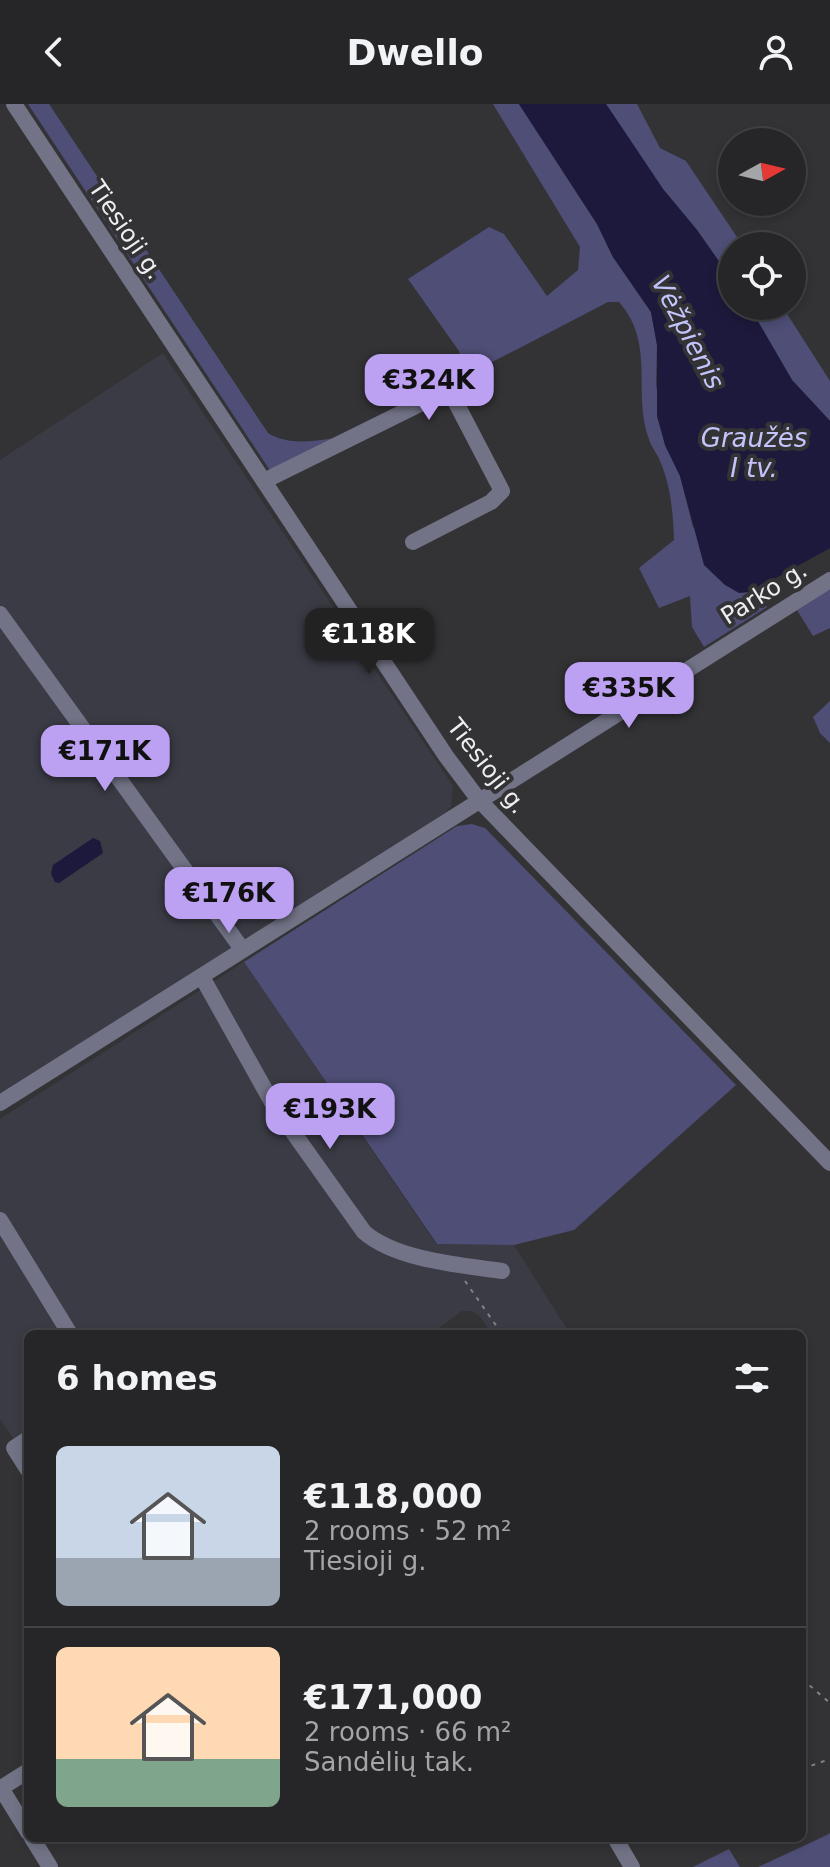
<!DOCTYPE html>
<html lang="en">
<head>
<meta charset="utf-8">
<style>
  :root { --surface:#262628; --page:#323234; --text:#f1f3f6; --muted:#a4a5a8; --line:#424345; --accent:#bca0f2 }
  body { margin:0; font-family:"DejaVu Sans",sans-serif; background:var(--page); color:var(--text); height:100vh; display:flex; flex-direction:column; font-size:30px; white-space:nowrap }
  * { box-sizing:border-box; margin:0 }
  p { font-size:26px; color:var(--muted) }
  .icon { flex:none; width:44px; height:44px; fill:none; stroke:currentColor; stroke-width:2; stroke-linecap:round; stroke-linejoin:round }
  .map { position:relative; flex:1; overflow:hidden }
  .panel { position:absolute; left:24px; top:1226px; width:782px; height:512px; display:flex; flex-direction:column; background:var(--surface); border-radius:12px; box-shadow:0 4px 12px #0003,0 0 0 2px var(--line) }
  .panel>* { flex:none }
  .needle { width:52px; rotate:82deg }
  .tools { position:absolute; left:718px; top:24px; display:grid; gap:16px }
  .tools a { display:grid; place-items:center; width:88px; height:88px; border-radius:50%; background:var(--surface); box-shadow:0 4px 12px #0003,0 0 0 2px var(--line); font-size:40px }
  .price { position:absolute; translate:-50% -68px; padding:0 18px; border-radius:16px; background:var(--accent); color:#111; font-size:26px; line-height:52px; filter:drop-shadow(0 2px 4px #0008) }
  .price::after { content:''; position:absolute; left:50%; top:48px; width:24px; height:18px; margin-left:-12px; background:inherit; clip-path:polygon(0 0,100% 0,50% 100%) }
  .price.active { background:#222; color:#fff }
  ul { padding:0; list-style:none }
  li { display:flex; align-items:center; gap:24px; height:200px; padding:0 32px }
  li+li { border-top:2px solid var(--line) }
  li span { display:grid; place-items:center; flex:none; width:224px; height:160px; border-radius:12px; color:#555 }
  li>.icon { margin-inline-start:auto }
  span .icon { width:96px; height:96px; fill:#fffc; stroke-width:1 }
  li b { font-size:34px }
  h2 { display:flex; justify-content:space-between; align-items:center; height:96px; padding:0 32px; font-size:34px }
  header { display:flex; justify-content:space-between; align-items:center; height:104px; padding:0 32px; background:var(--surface); font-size:36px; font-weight:600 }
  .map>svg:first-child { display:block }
</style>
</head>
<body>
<header><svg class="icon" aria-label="back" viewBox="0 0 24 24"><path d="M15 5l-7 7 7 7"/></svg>Dwello<svg class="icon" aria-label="person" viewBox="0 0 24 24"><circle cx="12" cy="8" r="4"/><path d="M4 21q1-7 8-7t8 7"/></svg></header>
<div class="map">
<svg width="830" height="1763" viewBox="0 0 830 1763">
  <rect width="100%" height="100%" fill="#333336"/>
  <g fill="#3a3b44">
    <path d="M163,249l290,433 -2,20 -7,8 -208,133 -236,146v-633z"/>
    <path d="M244,858l192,282 78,1 56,89h-78l-13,-19 -8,-4h-9l-32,23h-402v99l-13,8 -15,-22v-300z"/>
  </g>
  <g fill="#4e4e76">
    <path d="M28,0h21l219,329c22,14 51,7 76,4l-67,33 -8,-1z"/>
    <path d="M493,0h26l78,120 16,33 38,55 6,33 -1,39 9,61 15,31 13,51 58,65 6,-3 10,18 -63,40 -12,-20 -2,-31 -31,12 -20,-40 35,-28c-1,-27 -3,-54 -14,-79 -3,-8 -9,-14 -11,-22 -17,-47 7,-95 -30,-137h-11l-160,83 13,-20 -2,-14 -51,-72 81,-52 15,7 43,62 31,-26 2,-23z"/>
    <path d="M606,0h31l23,44 26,13 57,85h-11v34l-35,-50 -34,-41z"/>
    <path d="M749,202h33l48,75v40l-38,-41z"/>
    <path d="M830,485v39l-17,8 -16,-26z"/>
    <path d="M830,597v42l-10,-10 -7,-16z"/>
    <path d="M472,720l13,4 251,257 -162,145 -60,15 -77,-1 -193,-282 213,-136z"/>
    <path d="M830,1729v34h-72l69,-32z"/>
    <path d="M729,1745l11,18h-47z"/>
  </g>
  <g fill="#1c193c">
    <path d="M519,0h87l57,85 34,41 35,50v26h17l43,74 38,41v127l-79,44 -12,1 -14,-8 -21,-20 -24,-89 -15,-31 -8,-29v-71l-6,-33 -38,-55 -16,-33z"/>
    <path d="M93,734l7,3 3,12 -44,30 -4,-1 -4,-8 2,-9z"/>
  </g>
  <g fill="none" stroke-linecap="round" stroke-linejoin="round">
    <g stroke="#828285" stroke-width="2" stroke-dasharray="4 6" stroke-linecap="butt">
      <path d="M465,1177l37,53"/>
      <path d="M802,1575l28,24"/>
      <path d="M802,1665l28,-10"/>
    </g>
    <g stroke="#727386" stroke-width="16">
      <path d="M14,0l432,652 33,44 351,363"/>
      <path d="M264,377l174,-86 8,-1 8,5 48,92 -11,11 -78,40"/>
      <path d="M0,510l242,335"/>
      <path d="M202,873l71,127 91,128c32,28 96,33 138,39"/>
      <path d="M0,999l830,-523"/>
      <path d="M0,1116l70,114"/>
      <path d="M28,1335l-14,9 14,22"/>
      <path d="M28,1667l-27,17 27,44"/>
      <path d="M32,1734l18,29"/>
      <path d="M615,1734l17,29"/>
    </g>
  </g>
  <g text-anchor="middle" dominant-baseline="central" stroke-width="8" stroke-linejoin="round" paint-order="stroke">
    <g font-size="24" fill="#eeeef0" stroke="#333336">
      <text transform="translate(126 126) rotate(56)">Tiesioji g.</text>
      <text transform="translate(764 489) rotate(-32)">Parko g.</text>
      <text transform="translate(487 662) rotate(52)">Tiesioji g.</text>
    </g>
    <g font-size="26" font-style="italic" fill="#c3c4fb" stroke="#333336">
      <text transform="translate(688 228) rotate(62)">Vėžpienis</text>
      <text x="754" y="334">Graužės<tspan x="754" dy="30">I tv.</tspan></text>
    </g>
  </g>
</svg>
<div class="tools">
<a><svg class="needle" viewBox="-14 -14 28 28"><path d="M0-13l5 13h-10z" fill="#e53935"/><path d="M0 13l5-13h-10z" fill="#a4a5a8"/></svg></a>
<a><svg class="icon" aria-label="locate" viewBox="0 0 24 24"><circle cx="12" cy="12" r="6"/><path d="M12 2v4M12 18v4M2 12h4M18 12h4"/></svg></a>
</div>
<b class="price" style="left:429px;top:318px">€324K</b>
<b class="price active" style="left:369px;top:572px">€118K</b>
<b class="price" style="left:629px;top:626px">€335K</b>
<b class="price" style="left:105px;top:689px">€171K</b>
<b class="price" style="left:229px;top:831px">€176K</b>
<b class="price" style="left:330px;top:1047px">€193K</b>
<section class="panel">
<h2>6 homes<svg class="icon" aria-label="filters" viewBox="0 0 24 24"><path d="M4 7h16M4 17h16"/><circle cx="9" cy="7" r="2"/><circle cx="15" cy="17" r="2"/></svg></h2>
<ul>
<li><span style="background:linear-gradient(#c9d6e8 70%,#9aa5b1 0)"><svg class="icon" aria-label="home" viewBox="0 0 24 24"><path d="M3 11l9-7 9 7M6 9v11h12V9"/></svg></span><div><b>€118,000</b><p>2 rooms · 52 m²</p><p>Tiesioji g.</p></div></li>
<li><span style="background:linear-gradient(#ffd9b3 70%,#7fa58c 0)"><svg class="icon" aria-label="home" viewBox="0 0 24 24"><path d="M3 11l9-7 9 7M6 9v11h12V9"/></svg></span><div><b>€171,000</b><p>2 rooms · 66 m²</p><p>Sandėlių tak.</p></div></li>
</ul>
</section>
</div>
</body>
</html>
